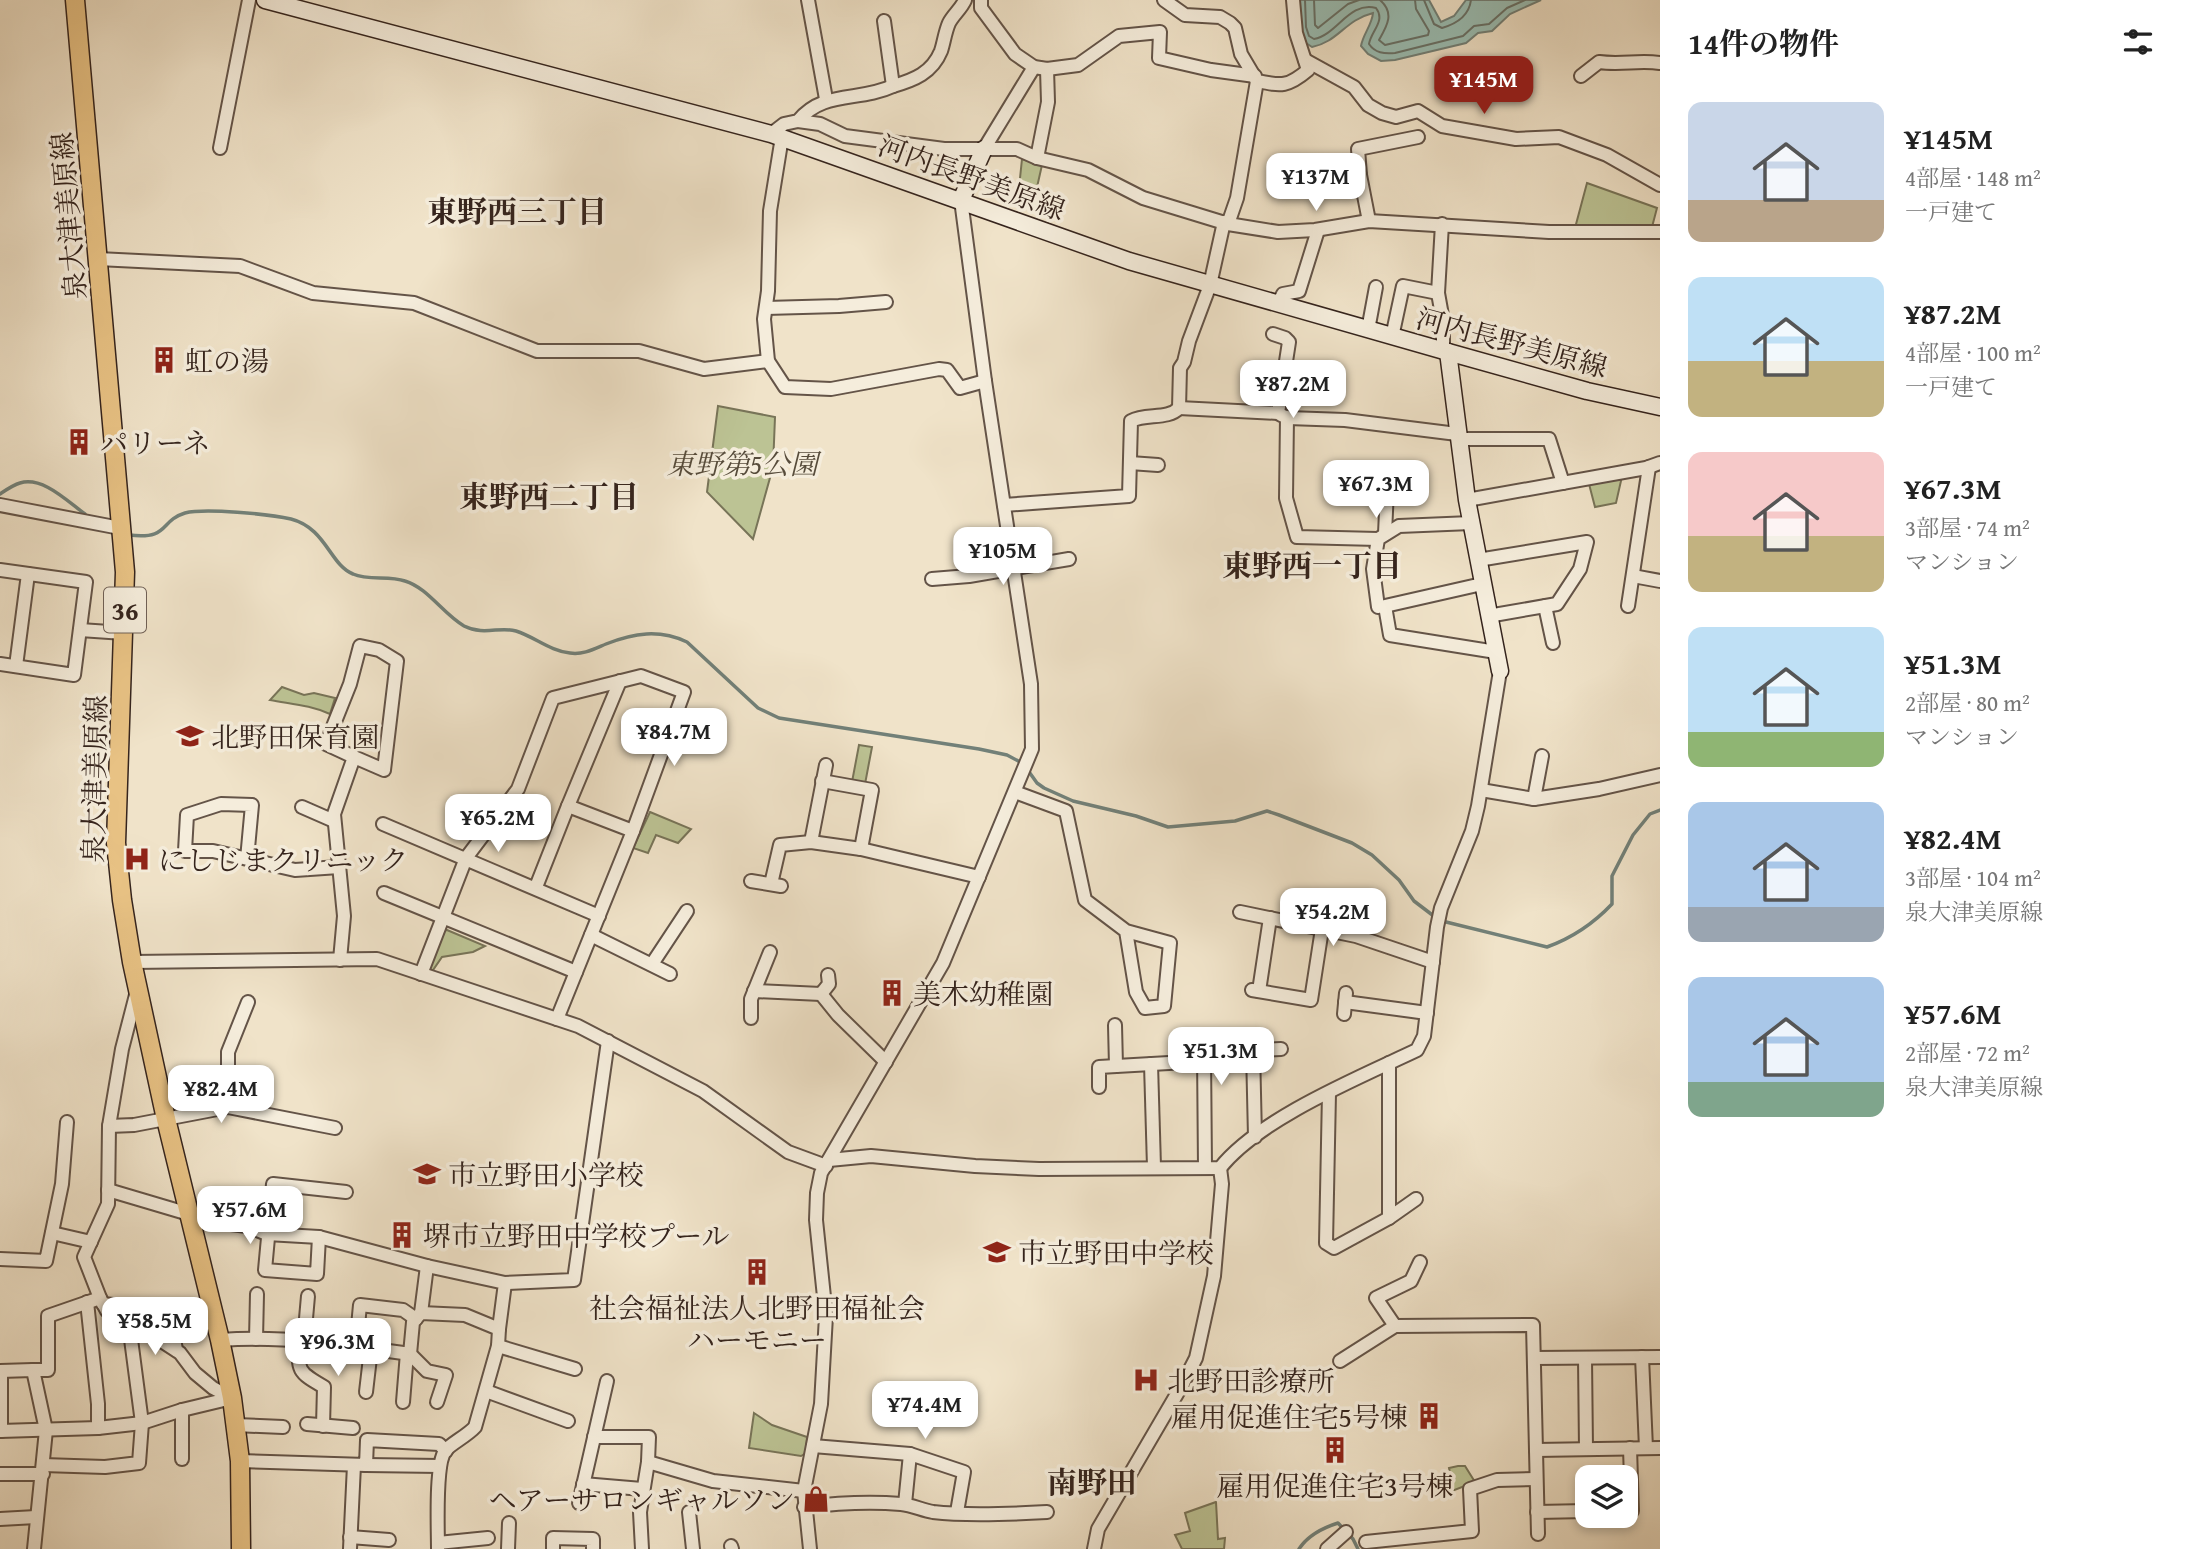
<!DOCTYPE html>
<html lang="ja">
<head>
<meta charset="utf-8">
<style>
  :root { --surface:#fff; --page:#f6f6f6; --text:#222; --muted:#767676; --accent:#8f2418 }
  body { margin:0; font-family:"Gentium Book Plus","Noto Serif JP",serif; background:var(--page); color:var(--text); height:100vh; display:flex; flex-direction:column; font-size:26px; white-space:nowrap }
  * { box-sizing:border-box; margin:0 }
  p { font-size:23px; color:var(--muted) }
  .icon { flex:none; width:38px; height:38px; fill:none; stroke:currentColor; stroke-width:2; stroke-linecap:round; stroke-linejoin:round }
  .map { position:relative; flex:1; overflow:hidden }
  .sheet { display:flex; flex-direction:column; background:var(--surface); width:525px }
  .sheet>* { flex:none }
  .fabs { position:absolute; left:1575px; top:1465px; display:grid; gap:14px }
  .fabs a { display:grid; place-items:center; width:63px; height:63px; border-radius:14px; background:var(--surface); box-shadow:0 4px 10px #0003; font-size:35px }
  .price { position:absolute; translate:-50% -60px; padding:0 16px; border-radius:14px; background:#fff; color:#222; font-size:23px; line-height:46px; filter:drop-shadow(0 2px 4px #0008) }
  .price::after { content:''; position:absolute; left:50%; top:42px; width:21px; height:16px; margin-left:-10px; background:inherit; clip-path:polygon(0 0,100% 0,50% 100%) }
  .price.current { background:var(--accent); color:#fff }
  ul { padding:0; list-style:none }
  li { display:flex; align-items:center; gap:21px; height:175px; padding:0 28px }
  li span { display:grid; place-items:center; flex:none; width:196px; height:140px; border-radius:14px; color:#555 }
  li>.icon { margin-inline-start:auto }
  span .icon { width:84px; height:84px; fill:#fffc; stroke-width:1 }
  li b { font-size:30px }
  h2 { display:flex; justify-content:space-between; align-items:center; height:84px; padding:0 28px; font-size:30px }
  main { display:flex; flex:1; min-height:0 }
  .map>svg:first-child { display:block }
</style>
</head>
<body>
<main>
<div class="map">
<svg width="1660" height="1549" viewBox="0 0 1660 1549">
  <rect width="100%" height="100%" fill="#f0e3c9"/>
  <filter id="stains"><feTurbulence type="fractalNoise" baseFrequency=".00286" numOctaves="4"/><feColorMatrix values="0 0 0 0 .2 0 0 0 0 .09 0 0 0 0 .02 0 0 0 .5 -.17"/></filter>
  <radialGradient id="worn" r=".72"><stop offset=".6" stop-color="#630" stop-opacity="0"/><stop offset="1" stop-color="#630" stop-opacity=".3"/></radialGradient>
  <g fill="#bcc394" stroke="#787458" stroke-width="2">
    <path d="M1022,159l20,6 -7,31 -9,11h-9z"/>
    <path d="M1587,183l70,25 -5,19 -77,1z"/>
    <path d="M718,406l57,11 -2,50 -20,72 -46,-47z"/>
    <path d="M1623,472l-7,31 -21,4 -6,-23z"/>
    <path d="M282,687l22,8 10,-2 21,5 -5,16c-19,-9 -39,-10 -60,-14z"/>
    <path d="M859,745l13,2 -7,37 -13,-2z"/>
    <path d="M650,812l41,17 -13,14 -22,-8 -8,18 -15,-5z"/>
    <path d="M447,930l38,16 -12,6 -31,5 -11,16 -5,-4 15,-38z"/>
    <path d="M754,1413l18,12 35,12 -1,16 -5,3 -52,-8z"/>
    <path d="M1458,1466h7l10,16 -41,16 -5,-12 22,-9 -2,-9z"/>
    <path d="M1216,1502l2,37 7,-1 -1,11h-42l-7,-14 15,-4 -5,-18z"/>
  </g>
  <path fill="#9abeb4" stroke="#728078" stroke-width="2" d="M1299,0h130l12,22 13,-6 12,-16h75l-31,14 -18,17 -14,2 -12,10 -71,17 -14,1 -13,-7 -7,-8c2,-12 11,-21 12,-33 -28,7 -35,29 -61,34l-9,-6z"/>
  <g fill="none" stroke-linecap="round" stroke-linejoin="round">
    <g stroke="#687168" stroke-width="2">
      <path d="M1305,0l1,27 3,9 5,3c23,-4 35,-38 62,-31 10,13 -5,23 -7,36 6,9 15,10 26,9l68,-17 11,-10 15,-2 18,-16 18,-8"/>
      <path d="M1314,0l1,25 3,3 30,-24 11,-4"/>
      <path d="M1380,0c15,13 7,26 -1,40l6,5 43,-10 1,-4 -13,-22 -1,-9"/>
      <path d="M1424,0l10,24 8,4c14,-4 27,-12 29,-28"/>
    </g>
    <g stroke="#728078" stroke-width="3.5">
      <path d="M0,494c6,-4 13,-9 20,-11 23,-7 48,19 65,31"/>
      <path d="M129,535c41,5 30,-14 56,-22 20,-5 84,1 106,6 35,9 39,46 62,55 16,7 36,1 52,7 23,7 38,33 59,45 20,10 36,0 52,5 19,6 34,20 54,22 13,2 24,-4 36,-9 28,-11 53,-15 81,-2l71,66 21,10 200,31 28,6 15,8"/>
      <path d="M1027,769l10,14 7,5 29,13 63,15 32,11 67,-6 32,-10 12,4 73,28 20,12 27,25 15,21 21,16"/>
      <path d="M1442,921l105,26c25,-9 47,-24 65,-43v-28l21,-41 17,-21 10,-4"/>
      <path d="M1299,1549c9,-14 23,-21 39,-26l15,16 5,10"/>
    </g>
    <defs>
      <g id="street">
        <path d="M808,0l18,99"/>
        <path d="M981,0v8l34,46 19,13 13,2 31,-4 41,-29 41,-4 -1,26 52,12 44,6"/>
        <path d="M1164,0l21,15 35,2 10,6 5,5 6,26 16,27c25,5 31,6 51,-11l-12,-37 -3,-33"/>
        <path d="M884,21l9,65c21,-6 39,-13 48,-35 3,-9 4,-19 8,-28 4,-8 12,-14 16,-23"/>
        <path d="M1305,60l49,27 14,18 14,8 14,4 22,-6 24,15 74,13 43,-2 48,18 53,30"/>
        <path d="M1581,76l18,-14c22,3 40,-2 61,1"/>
        <path d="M798,121l22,3 25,12 99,13h73l20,9 51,12 55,28 85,26 50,8 37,-2 54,-9 180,11h111"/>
        <path d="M771,134l13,-10 14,-3c25,-31 61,-19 95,-35"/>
        <path d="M782,137l-12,74 -2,80 -4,28 4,42 17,26 46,2 108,-20 8,1 13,18 25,-7"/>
        <path d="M220,148l29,-148"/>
        <path d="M984,149l50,-82"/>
        <path d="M1037,158l11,-56 -1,-33"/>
        <path d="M1313,174l47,1"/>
        <path d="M1369,221l-9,-46 -2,-26 60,-12"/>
        <path d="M1228,224l9,-26 20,-117"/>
        <path d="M1442,224l-4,69 5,28v30"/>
        <path d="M98,259l142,7 73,27 101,10 123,48h102l65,18 64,-8"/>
        <path d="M1278,304l5,-10 16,-3 19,-61"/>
        <path d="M766,308l73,-2 47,-4"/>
        <path d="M1368,330l8,-43"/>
        <path d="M1392,337l11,-51 35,7"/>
        <path d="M1179,408l99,5 11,-71 -4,-4 -12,-4"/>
        <path d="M1281,415l7,3 57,2 112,14"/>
        <path d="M1287,417l-1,81 11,39 81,2"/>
        <path d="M1458,439h91l14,44"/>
        <path d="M1130,463l28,2"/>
        <path d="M1467,500l179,-32 14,-5"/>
        <path d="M0,505l120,23"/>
        <path d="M1004,505l125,-9 2,-75c15,-8 37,-1 48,-13l1,-40 4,-6 5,-21 21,-56 14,-63"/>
        <path d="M1385,534l2,-45"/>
        <path d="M1478,560l109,-18 -7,27 -23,35 -69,12"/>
        <path d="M0,570l86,12 -12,93 -74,-11"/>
        <path d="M1633,576l27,5"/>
        <path d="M932,579l37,-3 100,-17"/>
        <path d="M1482,584l-97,22 5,29 106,17"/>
        <path d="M1545,606l8,37"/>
        <path d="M1628,606l21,-139"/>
        <path d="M1378,607l-5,-38 5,-30 21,-13 72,-3"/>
        <path d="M80,630l44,3"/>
        <path d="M16,666l12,-92"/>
        <path d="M822,781l50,9 -11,59"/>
        <path d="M1481,790l53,9 65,-10 61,-14"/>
        <path d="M1015,792l51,19 19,89 41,31 44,12 -6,63 -19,2 -9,-16 -10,-61"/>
        <path d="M1534,799l8,-43"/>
        <path d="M568,806l52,-125"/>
        <path d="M302,807l32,14"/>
        <path d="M383,824l216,92"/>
        <path d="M811,842l15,-77"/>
        <path d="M247,859l5,-54 -31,-1 -34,11 -2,36h28l82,19 44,-3"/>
        <path d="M751,881l30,5"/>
        <path d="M771,884l9,-39 31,-3 50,7 118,28"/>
        <path d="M536,887l32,-81 65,25 -76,188"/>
        <path d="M384,893l192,79"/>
        <path d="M1240,912l116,24 77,26"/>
        <path d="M591,935l79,39"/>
        <path d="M340,960l4,-44 -10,-102 20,-57 30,13 13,-109 -18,-11 -19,-4 -10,38 -24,60 28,13"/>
        <path d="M132,962l245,-3 201,67 125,65 85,61 38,14"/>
        <path d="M652,964l35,-53"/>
        <path d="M421,974l45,-116 52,-69 35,-91 88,-22 43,16 -51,139"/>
        <path d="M1252,990l59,10 11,-71"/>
        <path d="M754,991l67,3 8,-10 -1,-9"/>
        <path d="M1259,991l11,-73"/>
        <path d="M821,994l17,21 48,47"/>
        <path d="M1345,1002l82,11"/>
        <path d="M1344,1014l2,-21"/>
        <path d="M751,1018v-19l19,-47"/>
        <path d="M1115,1025l1,41"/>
        <path d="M1253,1050l2,87"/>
        <path d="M1151,1064l3,103"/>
        <path d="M1099,1087v-20l105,-6"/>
        <path d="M1329,1093l-3,150 8,5 55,-30 27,-19"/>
        <path d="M228,1107v-55l20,-50"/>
        <path d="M109,1126l25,-1 94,-18 107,21"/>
        <path d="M829,1160l42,-4 104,10 64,3 181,-1c40,-50 138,-90 197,-118l7,-14 13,-109 4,-19 31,-77 6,-25 22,-135"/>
        <path d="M1205,1168l-1,-115 77,-4"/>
        <path d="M108,1190l81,24h22l12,9 24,3 20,8 52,3 108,29 78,17 -6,46"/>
        <path d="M1389,1218v-155"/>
        <path d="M52,1233l39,9"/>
        <path d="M319,1237l-2,37 -52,-4 8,-86 73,8"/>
        <path d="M0,1259l46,2 16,-77 5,-62"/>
        <path d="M1420,1262l-9,19 -35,17 19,28 138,-1 5,209"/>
        <path d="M505,1283l69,-3 34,-239"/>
        <path d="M100,1298l7,13 50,27 23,15 15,20 18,15 19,10"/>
        <path d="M87,1302l11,102v24"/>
        <path d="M103,1304l111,11"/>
        <path d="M169,1310l7,40"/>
        <path d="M421,1313l6,-47"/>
        <path d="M256,1339l1,-45"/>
        <path d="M220,1340c63,-5 128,5 190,14l3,-32 8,-9 44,2 34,14 -1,17 -23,81c-8,9 -25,17 -30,24 -10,14 -7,78 -7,98"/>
        <path d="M300,1341c-3,30 -2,31 24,46l-1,39"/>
        <path d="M304,1341l4,-45"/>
        <path d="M498,1346l77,23"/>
        <path d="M356,1347l4,-42 43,5 13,9"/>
        <path d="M410,1354l17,17 19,4 -9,27"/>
        <path d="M1642,1357l4,91"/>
        <path d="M1534,1358l126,-1"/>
        <path d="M1585,1358l1,91"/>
        <path d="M1340,1361l55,-35"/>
        <path d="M33,1370h15v-54l52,-18 -16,-41 24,-53 1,-78 13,-77 15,-58"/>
        <path d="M0,1371l33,-1 13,60 -12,119"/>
        <path d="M1,1371v60"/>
        <path d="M486,1391l82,30"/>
        <path d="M366,1392l5,-43"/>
        <path d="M403,1402l4,-49"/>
        <path d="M307,1424l46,4"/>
        <path d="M235,1425l48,2"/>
        <path d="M0,1431l98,-3 44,-5 40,-13 50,-12"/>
        <path d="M594,1437h55l-1,25 -8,50 2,37"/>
        <path d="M813,1446l97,8 54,18 -7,40"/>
        <path d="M1536,1450l124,-2"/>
        <path d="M182,1459v-49"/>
        <path d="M240,1461l126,4 1,-25 72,4 7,7"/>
        <path d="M648,1462l65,19 91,10"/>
        <path d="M43,1465l62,2 34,-4 3,-40 -13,-99"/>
        <path d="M366,1465l74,1"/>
        <path d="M0,1474h43"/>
        <path d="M583,1484l59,5"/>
        <path d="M579,1503l28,-122"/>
        <path d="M905,1504l5,-50"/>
        <path d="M804,1507c33,-4 65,-6 97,-3 11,1 21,6 32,8 34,4 79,2 114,0"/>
        <path d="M1626,1511h6l-2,-63"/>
        <path d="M689,1512l4,37"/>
        <path d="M1537,1512l50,-1"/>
        <path d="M0,1519l36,-2"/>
        <path d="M350,1537l39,3"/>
        <path d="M1366,1542l106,-11 -2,-42 27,-9 39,-1"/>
        <path d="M438,1543l50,-5"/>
        <path d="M731,1546l1,3"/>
        <path d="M350,1549l4,-84"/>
        <path d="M508,1549l1,-26"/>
        <path d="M553,1549v-11l40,1v10"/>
        <path d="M810,1549l-6,-58 17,-87 5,-88 -10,-96 1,-27 4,-20 122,-210 89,-214 -1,-65 -46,-303 -24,-181"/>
        <path d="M1094,1549l4,-20 83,-142 15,-29 18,-82 8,-92 -2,-16"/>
        <path d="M1327,1549l19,-17"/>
      </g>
      <g id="secondary">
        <path d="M265,0l506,134 358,127 319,91 139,39 73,16"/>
        <path d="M961,200l23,-51"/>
        <path d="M1448,352l19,148 33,171"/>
      </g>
      <path id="primary" d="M75,0l50,572 -9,271 6,57 10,62 34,157 54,221 12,58 8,63 1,88"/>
    </defs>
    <use href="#street" stroke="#645448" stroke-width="16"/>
    <use href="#secondary" stroke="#35241d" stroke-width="19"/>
    <use href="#primary" stroke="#35241d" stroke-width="21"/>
    <use href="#street" stroke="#f5eddc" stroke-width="12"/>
    <use href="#secondary" stroke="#f5eddc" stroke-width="16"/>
    <use href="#primary" stroke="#e8c284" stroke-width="18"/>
  </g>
  <defs>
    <symbol id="building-bare" viewBox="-9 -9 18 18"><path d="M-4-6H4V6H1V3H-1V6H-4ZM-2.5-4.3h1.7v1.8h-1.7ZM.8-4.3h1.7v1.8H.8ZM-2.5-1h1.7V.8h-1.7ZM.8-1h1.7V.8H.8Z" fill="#8f2418" stroke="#f5eddc" stroke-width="2.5" paint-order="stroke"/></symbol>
    <symbol id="school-bare" viewBox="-9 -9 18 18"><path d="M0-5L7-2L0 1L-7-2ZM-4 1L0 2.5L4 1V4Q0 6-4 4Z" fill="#8f2418" stroke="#f5eddc" stroke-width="2.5" paint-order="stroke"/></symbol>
    <symbol id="hospital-bare" viewBox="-9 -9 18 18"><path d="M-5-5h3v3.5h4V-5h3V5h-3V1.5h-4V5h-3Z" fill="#8f2418" stroke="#f5eddc" stroke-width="2.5" paint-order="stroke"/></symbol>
    <symbol id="shop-bare" viewBox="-9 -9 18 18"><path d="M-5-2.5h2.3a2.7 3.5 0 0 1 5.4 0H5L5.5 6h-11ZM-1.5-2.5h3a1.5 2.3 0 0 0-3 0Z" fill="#8f2418" stroke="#f5eddc" stroke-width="2.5" paint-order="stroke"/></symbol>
  </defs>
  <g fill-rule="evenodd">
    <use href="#building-bare" x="145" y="341" width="38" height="38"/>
    <use href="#building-bare" x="60" y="423" width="38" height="38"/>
    <use href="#school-bare" x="171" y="717" width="38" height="38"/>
    <use href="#hospital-bare" x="118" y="840" width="38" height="38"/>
    <use href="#building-bare" x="873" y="974" width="38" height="38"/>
    <use href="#school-bare" x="408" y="1155" width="38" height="38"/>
    <use href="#building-bare" x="383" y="1216" width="38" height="38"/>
    <use href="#school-bare" x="978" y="1233" width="38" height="38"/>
    <use href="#building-bare" x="738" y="1253" width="38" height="38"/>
    <use href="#hospital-bare" x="1127" y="1361" width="38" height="38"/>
    <use href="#building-bare" x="1410" y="1397" width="38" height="38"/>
    <use href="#building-bare" x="1316" y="1431" width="38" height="38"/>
    <use href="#shop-bare" x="797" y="1480" width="38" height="38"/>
  </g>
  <g text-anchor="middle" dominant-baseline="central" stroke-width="7" stroke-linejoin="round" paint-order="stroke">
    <rect fill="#f5eddc" stroke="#6f6056" stroke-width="2" x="104" y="587.5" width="42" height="45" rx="5"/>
    <g font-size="26" font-weight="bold" fill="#35241d">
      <text x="125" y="610">36</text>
    </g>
    <g font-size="28" fill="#35241d" stroke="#f5eddc">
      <text transform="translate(972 177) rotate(20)">河内長野美原線</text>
      <text transform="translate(68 216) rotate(-95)">泉大津美原線</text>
      <text transform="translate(1512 342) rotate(15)">河内長野美原線</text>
      <text transform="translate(94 779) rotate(-89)">泉大津美原線</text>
    </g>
    <g font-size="28" fill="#35241d" stroke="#f5eddc" text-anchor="start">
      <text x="185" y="360">虹の湯</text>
      <text x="100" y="442">パリーネ</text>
      <text x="211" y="736">北野田保育園</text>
      <text x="158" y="859">にしじまクリニック</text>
      <text x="913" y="993">美木幼稚園</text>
      <text x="448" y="1174">市立野田小学校</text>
      <text x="423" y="1235">堺市立野田中学校プール</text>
      <text x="1018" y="1252">市立野田中学校</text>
      <text x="757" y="1307" text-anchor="middle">社会福祉法人北野田福祉会<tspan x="757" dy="32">ハーモニー</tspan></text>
      <text x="1167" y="1380">北野田診療所</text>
      <text x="1408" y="1416" text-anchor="end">雇用促進住宅5号棟</text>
      <text x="1335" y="1485" text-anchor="middle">雇用促進住宅3号棟</text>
      <text x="795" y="1499" text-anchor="end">ヘアーサロンギャルソン</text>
    </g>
    <g font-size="28" font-style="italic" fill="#574c3b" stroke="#f5eddc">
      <text x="742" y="463">東野第5公園</text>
    </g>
    <g font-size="30" font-weight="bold" fill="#35241d" stroke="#f5eddc">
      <text x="517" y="211">東野西三丁目</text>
      <text x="549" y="496">東野西二丁目</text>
      <text x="1312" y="565">東野西一丁目</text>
      <text x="1092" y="1482">南野田</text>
    </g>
  </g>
  <rect width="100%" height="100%" filter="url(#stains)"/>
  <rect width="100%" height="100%" fill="url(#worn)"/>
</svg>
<div class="fabs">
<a><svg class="icon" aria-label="layers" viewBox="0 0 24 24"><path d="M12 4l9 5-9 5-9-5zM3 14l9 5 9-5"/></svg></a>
</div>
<b class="price current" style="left:1484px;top:116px">¥145M</b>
<b class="price" style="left:1316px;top:213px">¥137M</b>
<b class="price" style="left:1293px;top:420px">¥87.2M</b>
<b class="price" style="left:1376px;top:520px">¥67.3M</b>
<b class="price" style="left:1003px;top:587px">¥105M</b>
<b class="price" style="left:674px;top:768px">¥84.7M</b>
<b class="price" style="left:498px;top:854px">¥65.2M</b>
<b class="price" style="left:1333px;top:948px">¥54.2M</b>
<b class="price" style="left:1221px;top:1087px">¥51.3M</b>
<b class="price" style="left:221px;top:1125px">¥82.4M</b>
<b class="price" style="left:250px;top:1246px">¥57.6M</b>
<b class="price" style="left:155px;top:1357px">¥58.5M</b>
<b class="price" style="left:338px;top:1378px">¥96.3M</b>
<b class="price" style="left:925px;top:1441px">¥74.4M</b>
</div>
<section class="sheet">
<h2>14件の物件<svg class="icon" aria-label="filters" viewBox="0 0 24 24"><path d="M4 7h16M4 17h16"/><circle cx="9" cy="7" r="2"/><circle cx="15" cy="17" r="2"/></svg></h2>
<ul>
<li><span style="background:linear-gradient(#c9d6e8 70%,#b9a48a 0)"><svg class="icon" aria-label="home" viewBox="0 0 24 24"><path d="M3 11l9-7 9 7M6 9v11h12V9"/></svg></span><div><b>¥145M</b><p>4部屋 · 148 m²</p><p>一戸建て</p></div></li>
<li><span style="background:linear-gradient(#bfe0f5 60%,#c2b280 0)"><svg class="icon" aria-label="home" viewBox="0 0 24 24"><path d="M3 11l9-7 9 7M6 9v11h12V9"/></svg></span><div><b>¥87.2M</b><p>4部屋 · 100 m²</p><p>一戸建て</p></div></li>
<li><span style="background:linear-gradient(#f6c9c9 60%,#c2b280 0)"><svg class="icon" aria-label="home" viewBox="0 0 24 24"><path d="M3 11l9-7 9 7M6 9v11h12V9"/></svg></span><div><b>¥67.3M</b><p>3部屋 · 74 m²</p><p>マンション</p></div></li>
<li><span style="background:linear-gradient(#bfe0f5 75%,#8fb573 0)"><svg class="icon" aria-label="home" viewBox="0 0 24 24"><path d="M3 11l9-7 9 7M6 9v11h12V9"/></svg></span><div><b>¥51.3M</b><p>2部屋 · 80 m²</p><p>マンション</p></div></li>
<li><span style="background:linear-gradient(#a9c7e8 75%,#9aa5b1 0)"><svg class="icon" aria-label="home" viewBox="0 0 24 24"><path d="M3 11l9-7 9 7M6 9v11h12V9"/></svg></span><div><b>¥82.4M</b><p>3部屋 · 104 m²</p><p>泉大津美原線</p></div></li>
<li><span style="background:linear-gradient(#a9c7e8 75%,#7fa58c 0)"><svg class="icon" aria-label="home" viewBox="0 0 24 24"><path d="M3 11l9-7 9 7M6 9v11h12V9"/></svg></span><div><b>¥57.6M</b><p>2部屋 · 72 m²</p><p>泉大津美原線</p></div></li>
</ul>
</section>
</main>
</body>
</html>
